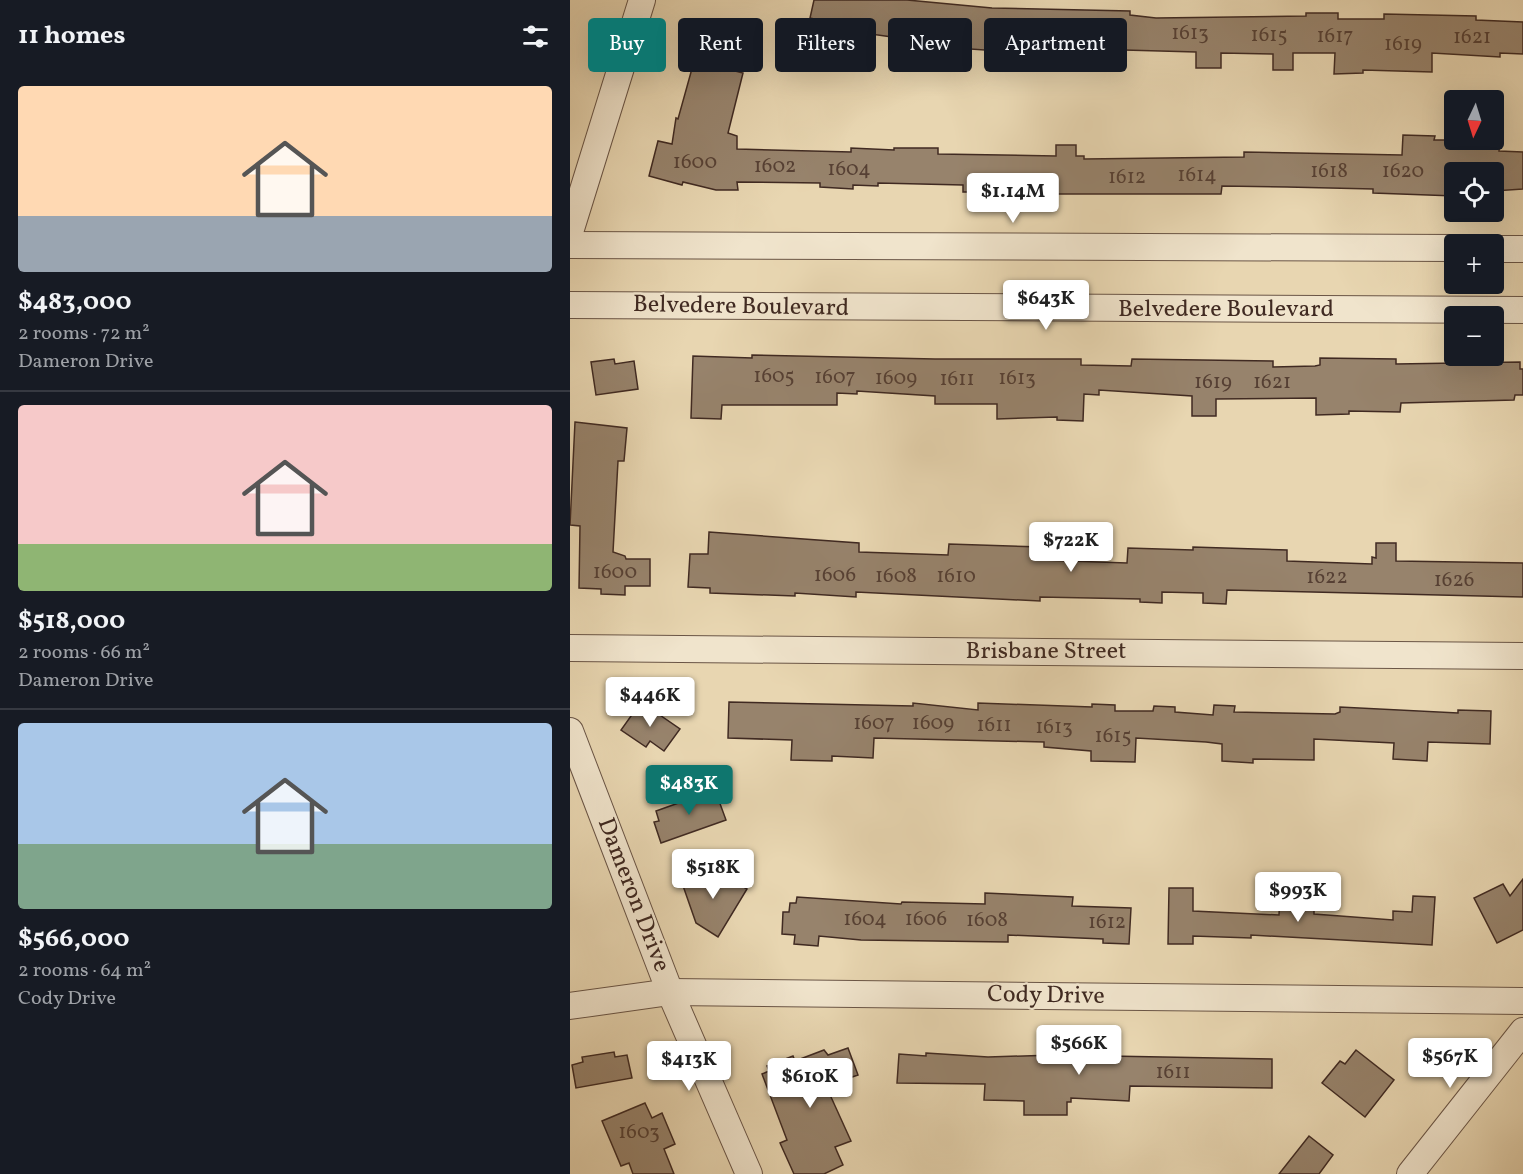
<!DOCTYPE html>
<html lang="en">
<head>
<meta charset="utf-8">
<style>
  :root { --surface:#171b24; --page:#242831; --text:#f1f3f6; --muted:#9ea1a6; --line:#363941; --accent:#0f766e }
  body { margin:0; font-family:Vollkorn,serif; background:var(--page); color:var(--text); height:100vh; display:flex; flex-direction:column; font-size:22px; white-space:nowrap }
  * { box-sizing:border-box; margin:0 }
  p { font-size:20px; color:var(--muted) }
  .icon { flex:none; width:33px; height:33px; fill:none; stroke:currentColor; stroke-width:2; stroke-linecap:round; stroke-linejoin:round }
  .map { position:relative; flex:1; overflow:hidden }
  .drawer { display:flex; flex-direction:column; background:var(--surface); width:570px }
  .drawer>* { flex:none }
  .top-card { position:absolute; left:18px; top:18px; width:570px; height:54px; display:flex; gap:12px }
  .needle { width:39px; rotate:184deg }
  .controls { position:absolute; left:874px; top:90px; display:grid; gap:12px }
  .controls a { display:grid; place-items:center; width:60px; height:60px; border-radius:6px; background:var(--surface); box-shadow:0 6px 24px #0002; font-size:30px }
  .price { position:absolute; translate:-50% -51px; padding:0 14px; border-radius:6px; background:#fff; color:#222; font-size:20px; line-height:39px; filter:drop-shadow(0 2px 3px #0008) }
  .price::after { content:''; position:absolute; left:50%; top:36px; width:18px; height:14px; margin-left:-9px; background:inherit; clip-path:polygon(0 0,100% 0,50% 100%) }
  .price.current { background:var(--accent); color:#fff }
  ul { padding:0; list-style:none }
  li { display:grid; align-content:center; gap:12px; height:318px; padding:0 18px }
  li+li { border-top:2px solid var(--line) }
  li span { display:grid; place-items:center; height:186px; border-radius:6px; color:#555 }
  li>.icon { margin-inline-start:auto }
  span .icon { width:108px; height:108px; fill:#fffc; stroke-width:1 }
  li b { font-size:26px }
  h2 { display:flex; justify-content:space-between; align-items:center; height:72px; padding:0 18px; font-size:26px }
  .pill { padding:0 21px; border-radius:6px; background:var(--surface); box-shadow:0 6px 24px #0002; font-size:21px; line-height:54px }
  .pill.current { background:var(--accent); color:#fff }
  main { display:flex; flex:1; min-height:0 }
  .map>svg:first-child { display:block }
</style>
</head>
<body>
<main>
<section class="drawer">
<h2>11 homes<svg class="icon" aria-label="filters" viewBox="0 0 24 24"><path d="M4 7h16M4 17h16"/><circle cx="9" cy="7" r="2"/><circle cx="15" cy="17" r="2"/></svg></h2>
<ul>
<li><span style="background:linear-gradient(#ffd9b3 70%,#9aa5b1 0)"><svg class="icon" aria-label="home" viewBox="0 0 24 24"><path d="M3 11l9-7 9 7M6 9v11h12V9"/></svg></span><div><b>$483,000</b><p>2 rooms · 72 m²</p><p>Dameron Drive</p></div></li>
<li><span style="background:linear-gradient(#f6c9c9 75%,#8fb573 0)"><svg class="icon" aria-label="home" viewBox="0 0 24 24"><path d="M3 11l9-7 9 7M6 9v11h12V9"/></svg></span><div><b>$518,000</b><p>2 rooms · 66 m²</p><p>Dameron Drive</p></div></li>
<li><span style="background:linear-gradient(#a9c7e8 65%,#7fa58c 0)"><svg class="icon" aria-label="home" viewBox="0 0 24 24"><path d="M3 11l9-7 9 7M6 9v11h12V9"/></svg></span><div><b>$566,000</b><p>2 rooms · 64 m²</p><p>Cody Drive</p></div></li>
</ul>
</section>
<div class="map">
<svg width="953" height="1174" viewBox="0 0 953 1174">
  <rect width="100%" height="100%" fill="#e8d6b1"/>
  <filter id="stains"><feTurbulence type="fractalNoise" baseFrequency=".00333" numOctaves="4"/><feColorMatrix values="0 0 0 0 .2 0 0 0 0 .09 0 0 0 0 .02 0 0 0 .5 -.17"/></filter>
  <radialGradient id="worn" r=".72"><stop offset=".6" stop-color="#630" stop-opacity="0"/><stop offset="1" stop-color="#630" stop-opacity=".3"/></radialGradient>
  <g fill="#97836c" stroke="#402a22" stroke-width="1.5">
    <path d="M244,0h93l85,8 138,3v4l26,3 150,-2v-3h32v6h46v-5l92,2v4l47,2v32l-23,-1v4l-68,-4v19l-69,-2v3l-29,1 1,-21h-42v17h-20v-16l-52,-1v15h-25v-16l-108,-3v5l-74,-6v4l-73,-5 -2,16 -29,-4 3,-19 -49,-7 -9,37 -22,-5 10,-39 -33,-8z"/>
    <path d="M122,32l42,11 -7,26 16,4 -15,60 9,3v13l114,3v-4l43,2v-2h44v6l118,2v-11h20v11h8v3l160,-2v-5l158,3 1,-20 32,1 -1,4h66l-1,11 24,1v37l-29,2v-19h-39v24l-82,-3v-4l-86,-2 -65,-1 -1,8h-188v-2h-70v-7l-85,-2v3l-25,-1v4l-33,-2v-4l-83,-1 1,8h-22l-33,-8 -1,3 -33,-9 9,-35 14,3 4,-26 2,1 15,-54 -9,-2z"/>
    <path d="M182,355l183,4h146v6l50,1 1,-7 141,2v6l42,-1 5,-1v-7l76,1v5l124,-2v7h3v26h-8l-1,5 -113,3 -1,9 -51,-1v3l-33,1v-17l-100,1v17h-24v-20l-93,-6v5l-15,-1 -1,27 -26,-1v-3l-60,2v-15h-62v-8l-78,-5v3l-20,-1v12h-115l-1,14 -30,-1 2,-62 59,2z"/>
    <path d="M44,359l1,5 19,-3 4,28 -42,6 -5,-33z"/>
    <path d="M5,422l52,6 -3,33h-6l-5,91 12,4 1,3h24v27h-25v9l-24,-1v-5l-22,-1 1,-62 -10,-1z"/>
    <path d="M139,532l150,11v9l89,3 1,-11 93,3 -1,13 86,3 1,-15 65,2v-3l94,3v11l85,3v-7l4,1v-15h20v18l127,2v34l-296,-7 -1,14 -23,-1v-10l-41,-1v11l-22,-1v-3l-100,-2v4l-184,-9v5l-61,-4v3l-85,-3v-5l-22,-1 2,-33h18z"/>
    <path d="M71,702l39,27 -16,22 -14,-10 -4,6 -25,-17z"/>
    <path d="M159,702l184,4v-3l65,7v-7l114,4v-3l23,1v6h38l1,-5 21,1v5l38,3 1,-10 21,1 -1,6 101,2 5,-2v-5l118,6v-3l33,1 -1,33 -62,-2 -1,19 -34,-2 1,-16 -80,-4v21l-61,-1v4l-31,-2v-17l-16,-2 -70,-4 -1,24 -44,-1v-10l-47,-4v-5l-170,-4 -1,20 -41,-2v5l-41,-1 1,-20 -64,-2z"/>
    <path d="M145,790l11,30 -65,23 -7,-21 5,-1 -3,-10z"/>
    <path d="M139,872l2,8 13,-5 23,14 -29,48 -22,-14 -15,-43z"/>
    <path d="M953,879v51l-26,13 -23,-45 29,-14 7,12z"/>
    <path d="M599,888h24v23l86,4 1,-20 20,1v6h14v12l79,6v-9l19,1 1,-16 22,1 -3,48 -181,-10v3l-58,-2v8h-25z"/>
    <path d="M415,893l88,4 -1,9 59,2 -2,36 -26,-1v-4l-95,-4v7l-147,-2 -42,-4 -1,10 -24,-2 1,-9 -13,-1 1,-22h6l1,-9h6l1,-6 104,7 1,-2 83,2z"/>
    <path d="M278,1048l10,27 -32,11 25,55 -16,6 8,18 -19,9h-30l-14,-31 7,-3 -25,-66 7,-3 -2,-5 26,-10 2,5 29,-11 4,5z"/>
    <path d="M786,1050l38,30 -29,37 -43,-34 18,-22 5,3z"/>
    <path d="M44,1052l1,5 12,-2 5,23 -56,10 -4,-23 11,-3 -1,-5z"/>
    <path d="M356,1053l62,4 66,-2 218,4v29l-142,-2 -1,15 -58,-3v4h-4v13h-43v-14l-40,-1 1,-16 -88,-1 2,-29 27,2z"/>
    <path d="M75,1103l7,15 10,-5 13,31 -11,5 10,25h-41l-4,-11 -8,3 -19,-45z"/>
    <path d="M739,1136l24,19 -14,19h-40z"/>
  </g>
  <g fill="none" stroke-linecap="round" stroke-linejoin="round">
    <defs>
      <g id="minor">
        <path d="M0,232l72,-232"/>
        <path d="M0,245l885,3"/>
        <path d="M924,249h29"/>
        <path d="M0,305l953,5"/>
        <path d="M0,648l953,8"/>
        <path d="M0,731l100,261 79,182"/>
        <path d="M0,1006l100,-14 853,9"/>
        <path d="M840,1174l113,-143"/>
      </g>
    </defs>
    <use href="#minor" stroke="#6a5546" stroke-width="28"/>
    <use href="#minor" stroke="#f0e4cc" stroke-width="26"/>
  </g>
  <g text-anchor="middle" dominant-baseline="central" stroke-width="4.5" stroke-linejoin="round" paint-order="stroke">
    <g font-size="21" fill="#564034">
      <text x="620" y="33">1613</text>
      <text x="699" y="35">1615</text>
      <text x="765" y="36">1617</text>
      <text x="902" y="37">1621</text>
      <text x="833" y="44">1619</text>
      <text x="125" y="162">1600</text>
      <text x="205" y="166">1602</text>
      <text x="279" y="169">1604</text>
      <text x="759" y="171">1618</text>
      <text x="833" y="171">1620</text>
      <text x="627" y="175">1614</text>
      <text x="557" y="177">1612</text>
      <text x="204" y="376">1605</text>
      <text x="265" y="377">1607</text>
      <text x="326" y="378">1609</text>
      <text x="447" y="378">1613</text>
      <text x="387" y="379">1611</text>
      <text x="643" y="382">1619</text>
      <text x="702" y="382">1621</text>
      <text x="45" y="572">1600</text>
      <text x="265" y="575">1606</text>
      <text x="326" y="576">1608</text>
      <text x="386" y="576">1610</text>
      <text x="757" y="577">1622</text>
      <text x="884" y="580">1626</text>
      <text x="304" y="723">1607</text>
      <text x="363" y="723">1609</text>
      <text x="424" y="725">1611</text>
      <text x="484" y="727">1613</text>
      <text x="543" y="736">1615</text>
      <text x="295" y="919">1604</text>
      <text x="356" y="919">1606</text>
      <text x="417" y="920">1608</text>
      <text x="537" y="922">1612</text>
      <text x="603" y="1072">1611</text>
      <text x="69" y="1132">1603</text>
    </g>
    <g font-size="24" fill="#402a22" stroke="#f0e4cc">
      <text transform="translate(171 307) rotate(1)">Belvedere Boulevard</text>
      <text x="656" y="310">Belvedere Boulevard</text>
      <text x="476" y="652">Brisbane Street</text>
      <text transform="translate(63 895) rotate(69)">Dameron Drive</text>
      <text transform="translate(476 996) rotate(1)">Cody Drive</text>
    </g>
  </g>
  <rect width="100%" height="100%" filter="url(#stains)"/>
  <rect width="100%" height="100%" fill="url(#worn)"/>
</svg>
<div class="controls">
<a><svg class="needle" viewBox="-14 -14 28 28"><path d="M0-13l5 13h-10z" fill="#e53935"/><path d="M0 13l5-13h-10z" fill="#9ea1a6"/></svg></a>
<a><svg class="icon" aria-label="locate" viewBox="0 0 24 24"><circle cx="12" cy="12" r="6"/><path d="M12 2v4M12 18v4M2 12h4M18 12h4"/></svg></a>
<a>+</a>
<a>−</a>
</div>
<b class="price" style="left:443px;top:224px">$1.14M</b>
<b class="price" style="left:476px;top:331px">$643K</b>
<b class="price" style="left:501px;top:573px">$722K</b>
<b class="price" style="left:80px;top:728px">$446K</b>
<b class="price current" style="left:119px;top:816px">$483K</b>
<b class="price" style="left:143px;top:900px">$518K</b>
<b class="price" style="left:728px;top:923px">$993K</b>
<b class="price" style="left:509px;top:1076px">$566K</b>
<b class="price" style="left:880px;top:1089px">$567K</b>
<b class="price" style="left:119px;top:1092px">$413K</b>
<b class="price" style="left:240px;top:1109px">$610K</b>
<div class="top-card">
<a class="pill current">Buy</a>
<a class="pill">Rent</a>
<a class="pill">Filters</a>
<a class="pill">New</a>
<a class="pill">Apartment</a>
</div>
</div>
</main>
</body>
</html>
